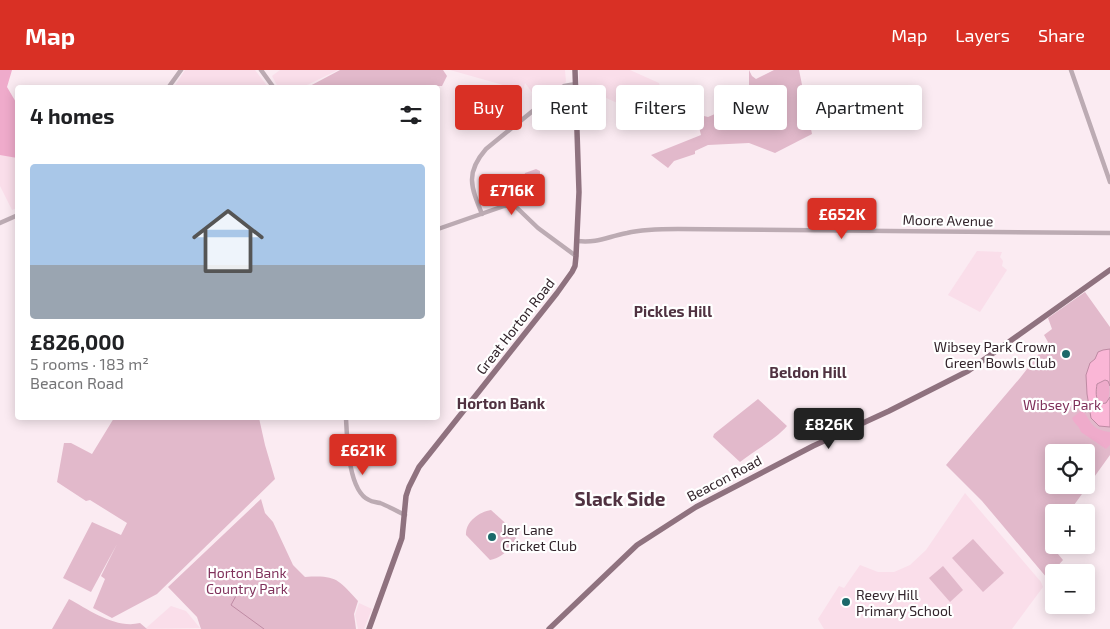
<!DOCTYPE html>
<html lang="en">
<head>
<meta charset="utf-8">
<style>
  :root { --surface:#fff; --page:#f6f6f6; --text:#202124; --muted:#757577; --line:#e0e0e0; --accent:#d93025 }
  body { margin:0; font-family:"Exo 2",sans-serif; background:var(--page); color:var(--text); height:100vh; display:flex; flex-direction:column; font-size:19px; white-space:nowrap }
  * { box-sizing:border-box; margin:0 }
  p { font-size:16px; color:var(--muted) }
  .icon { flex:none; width:28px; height:28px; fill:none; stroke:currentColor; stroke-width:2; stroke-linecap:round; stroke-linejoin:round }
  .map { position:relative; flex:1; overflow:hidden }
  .sheet { position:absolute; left:15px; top:15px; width:425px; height:335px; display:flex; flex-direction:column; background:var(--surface); border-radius:5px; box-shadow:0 2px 12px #0003 }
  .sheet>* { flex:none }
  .banner { position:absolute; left:455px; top:15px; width:475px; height:45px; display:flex; gap:10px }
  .fabs { position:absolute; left:1045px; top:374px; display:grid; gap:10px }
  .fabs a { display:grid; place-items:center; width:50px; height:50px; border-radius:5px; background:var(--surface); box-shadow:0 2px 12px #0003; font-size:25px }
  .price { position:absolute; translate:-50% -42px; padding:0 11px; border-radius:5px; background:var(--accent); color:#fff; font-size:16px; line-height:32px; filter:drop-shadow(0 1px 2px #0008) }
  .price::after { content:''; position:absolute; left:50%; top:30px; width:15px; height:11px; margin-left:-8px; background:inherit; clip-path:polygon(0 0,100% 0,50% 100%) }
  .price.active { background:#222; color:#fff }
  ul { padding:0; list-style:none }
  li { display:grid; align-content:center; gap:10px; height:265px; padding:0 15px }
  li+li { border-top:1px solid var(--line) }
  li span { display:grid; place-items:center; height:155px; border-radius:5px; color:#555 }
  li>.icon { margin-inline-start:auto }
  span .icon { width:90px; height:90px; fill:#fffc; stroke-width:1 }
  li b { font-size:21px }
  h2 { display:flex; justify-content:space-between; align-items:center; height:60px; padding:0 15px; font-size:21px }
  .pill { padding:0 18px; border-radius:5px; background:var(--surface); box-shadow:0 2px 12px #0003; font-size:18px; line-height:45px }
  .pill.active { background:var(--accent); color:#fff }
  header { display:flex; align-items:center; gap:30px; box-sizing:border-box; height:70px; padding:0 25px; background:var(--accent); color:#fff }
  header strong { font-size:24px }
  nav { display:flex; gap:28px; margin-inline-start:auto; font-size:18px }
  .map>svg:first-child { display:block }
</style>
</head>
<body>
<header>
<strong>Map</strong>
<nav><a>Map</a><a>Layers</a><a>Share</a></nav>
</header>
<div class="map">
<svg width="1110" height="559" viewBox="0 0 1110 559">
  <rect width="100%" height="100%" fill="#fbebf2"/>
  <g fill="#fadeea">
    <path d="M185,0h70l13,17h-94z"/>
    <path d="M280,0h58l-35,17h-25l-6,-11z"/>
    <path d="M450,0h115l1,12 -17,12 -2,-1 -10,6 -12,-16 -8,31 -14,-29z"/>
    <path d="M579,0h51l29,13 1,4 -6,7 6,15 -20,4 -61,-27z"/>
    <path d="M0,84l17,4v50l-5,2 -12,-24z"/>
    <path d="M977,181l25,1 -2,5 3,4 -1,5 5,4 -27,42 -32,-17z"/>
    <path d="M965,423l76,89 2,5 -31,42h-188l-6,-10 21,-33 5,2 16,-23 18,7h16l16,-7 16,-15z"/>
    <path d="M359,533l13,6 -8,20h-6l-3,-14z"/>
    <path d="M171,536l15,5 14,17 -55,1z"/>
  </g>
  <g fill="#e2b9cb" fill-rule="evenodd">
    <path d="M340,0h103l4,6 -5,10 -134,1z"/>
    <path d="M749,0l3,6 4,3 18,-9h25l13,64 -37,19 -26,-10 -41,2 -13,6v3l-21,7 -6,7 -17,-13 50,-20 -4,-16 3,-4 8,2 23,-10 -1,-4 5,-1 14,-12z"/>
    <path d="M536,99l4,2v7l-2,2 -1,7 -20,-3 -2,-2 9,-5 1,-4z"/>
    <path d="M1085,222l25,35v128l-41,57h-15v22l-6,8 15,18 -16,18 -65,-77 -36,-36 74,-87 28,-36 -4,-7 8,-6 -4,-11zM1054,382h32v33h-32z"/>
    <path d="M758,329l29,27c-11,13 -33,25 -47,36l-27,-25 1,-3z"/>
    <path d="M114,348h145l6,27 10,34 -118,115 -45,24 -19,-10 12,-29 -4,-3 16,-32 -26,48 -28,-14 29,-56 29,13 6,-12 -37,-23 -4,1 -29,-19 7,-39h7l21,11z"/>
    <path d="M261,429l4,14 8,9 20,43 12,12c31,-2 33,2 53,24l-4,13 2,15h-155l-4,-12 -29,-30z"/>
    <path d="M491,440l23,21 2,7c-6,11 -14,20 -26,22l-24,-25c-1,-13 13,-23 25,-25z"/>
    <path d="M973,469l31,34 -21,19 -31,-34z"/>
    <path d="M943,496l20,24 -13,12 -21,-24z"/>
    <path d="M69,529c20,11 47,30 71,24l7,6h-95z"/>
  </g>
  <g fill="#efabcb">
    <path d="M0,0h12l-5,17 10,17v54l-17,-3z"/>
    <path d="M1105,310l3,1c2,8 2,16 -2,22l-6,1 -4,-8 1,-12z"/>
    <path d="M1082,340c11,13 8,19 28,22v13l-4,4 -25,-17c-2,-7 -7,-8 -9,-14z"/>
  </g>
  <path fill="#fab6d6" stroke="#be8aa3" d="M1110,279v37l-2,-5 -3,-1 -8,4c-1,7 -2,14 3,20l6,-1 4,-6v30l-11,-1 -8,-8 -4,-24 -1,-19 4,-12 5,-4 3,-7 5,-2z"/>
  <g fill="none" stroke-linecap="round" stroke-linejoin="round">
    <path stroke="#be8aa3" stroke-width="1" d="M242,515l-11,20 33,24"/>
    <g stroke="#bcabb3" stroke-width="4.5">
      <path d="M261,0l13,18"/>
      <path d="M1071,0l39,112"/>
      <path d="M168,18l13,-18"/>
      <path d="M482,144c-11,-27 -17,-41 4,-65l70,-57 8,-6 12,-2"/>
      <path d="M0,153l18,-8"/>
      <path d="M438,159l66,-23 10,-1 24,23 38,28"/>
      <path d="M577,171c22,2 29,-4 50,-8 17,-4 34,-4 51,-4l432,4"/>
      <path d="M346,348c1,20 2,73 23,82 3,2 8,2 11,3 8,3 17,8 25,12"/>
    </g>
    <g stroke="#8f727f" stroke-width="5.5">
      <path d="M369,559l33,-91 4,-42 3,-9 10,-20 138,-174 15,-21 3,-6 1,-10 3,-64 -4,-122"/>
      <path d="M549,559l88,-84 59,-38 117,-61 76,-35 79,-40 142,-101"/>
    </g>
  </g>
  <g fill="#1c696a" stroke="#fff" stroke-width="2">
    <circle cx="1066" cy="284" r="5"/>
    <circle cx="492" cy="467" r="5"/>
    <circle cx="846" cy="532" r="5"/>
  </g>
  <g text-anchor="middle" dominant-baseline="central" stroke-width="4.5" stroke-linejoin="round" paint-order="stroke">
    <g font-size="14" fill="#33252c" stroke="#fff">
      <text transform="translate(948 150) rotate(1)">Moore Avenue</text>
      <text transform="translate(515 256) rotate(-52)">Great Horton Road</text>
      <text transform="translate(724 408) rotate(-28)">Beacon Road</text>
    </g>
    <g font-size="14" fill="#33252c" stroke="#fff" text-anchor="start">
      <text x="1056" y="276" text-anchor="end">Wibsey Park Crown<tspan x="1056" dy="16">Green Bowls Club</tspan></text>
      <text x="502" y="459">Jer Lane<tspan x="502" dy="16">Cricket Club</tspan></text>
      <text x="856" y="524">Reevy Hill<tspan x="856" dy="16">Primary School</tspan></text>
    </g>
    <g font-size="14" fill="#80325c" stroke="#fff">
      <text x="1062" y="334">Wibsey Park</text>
      <text x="247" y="502">Horton Bank<tspan x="247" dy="16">Country Park</tspan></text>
    </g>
    <g font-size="15" font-weight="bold" fill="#503241" stroke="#fff">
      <text x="673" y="241">Pickles Hill</text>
      <text x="808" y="302">Beldon Hill</text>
      <text x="501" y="333">Horton Bank</text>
    </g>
    <g font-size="19" font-weight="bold" fill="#503241" stroke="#fff">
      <text x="620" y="428">Slack Side</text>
    </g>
  </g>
</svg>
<div class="fabs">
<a><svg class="icon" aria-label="locate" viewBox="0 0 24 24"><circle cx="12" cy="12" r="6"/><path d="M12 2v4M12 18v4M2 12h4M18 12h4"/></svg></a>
<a>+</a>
<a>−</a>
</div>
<b class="price" style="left:512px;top:146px">£716K</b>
<b class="price" style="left:842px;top:170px">£652K</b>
<b class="price active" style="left:829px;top:380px">£826K</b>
<b class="price" style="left:363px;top:406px">£621K</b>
<div class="banner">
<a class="pill active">Buy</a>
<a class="pill">Rent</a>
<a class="pill">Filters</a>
<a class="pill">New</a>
<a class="pill">Apartment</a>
</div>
<section class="sheet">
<h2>4 homes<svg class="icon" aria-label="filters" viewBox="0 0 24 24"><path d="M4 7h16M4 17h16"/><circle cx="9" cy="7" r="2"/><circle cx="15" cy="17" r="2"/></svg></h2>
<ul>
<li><span style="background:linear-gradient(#a9c7e8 65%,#9aa5b1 0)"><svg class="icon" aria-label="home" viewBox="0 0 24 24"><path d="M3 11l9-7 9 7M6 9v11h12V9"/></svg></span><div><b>£826,000</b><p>5 rooms · 183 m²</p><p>Beacon Road</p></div></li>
</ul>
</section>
</div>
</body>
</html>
